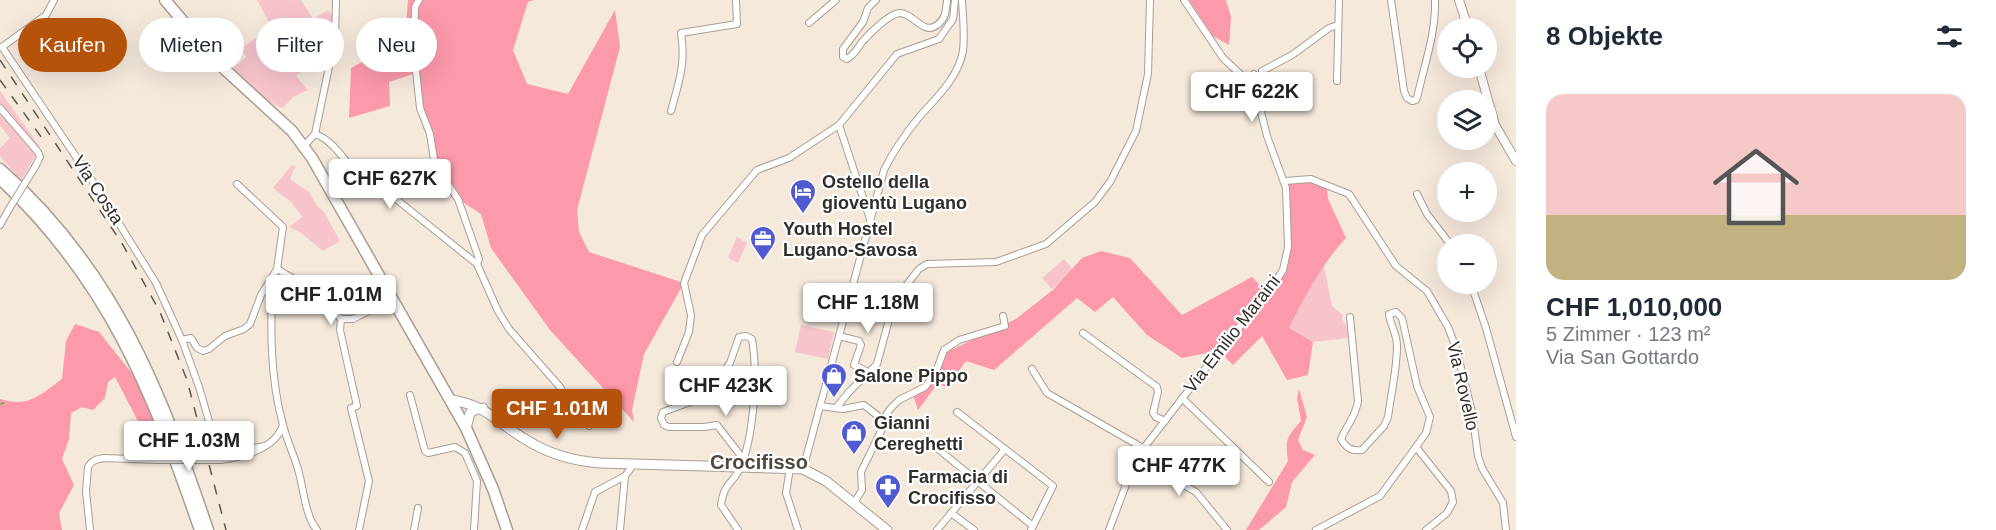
<!DOCTYPE html>
<html lang="de">
<head>
<meta charset="utf-8">
<style>
  :root { --surface:#fff; --page:#f2f2f3; --text:#1f2937; --muted:#747a83; --line:#e0e1e3; --accent:#b45309 }
  body { margin:0; font-family:Helvetica,sans-serif; background:var(--page); color:var(--text); height:100vh; display:flex; flex-direction:column; font-size:22px; white-space:nowrap }
  * { box-sizing:border-box; margin:0 }
  p { font-size:20px; color:var(--muted) }
  .icon { flex:none; width:33px; height:33px; fill:none; stroke:currentColor; stroke-width:2; stroke-linecap:round; stroke-linejoin:round }
  .map { position:relative; flex:1; overflow:hidden }
  .sheet { display:flex; flex-direction:column; background:var(--surface); width:480px }
  .sheet>* { flex:none }
  .guide { position:absolute; left:18px; top:18px; width:570px; height:54px; display:flex; gap:12px }
  .fabs { position:absolute; left:1437px; top:18px; display:grid; gap:12px }
  .fabs a { display:grid; place-items:center; width:60px; height:60px; border-radius:50%; background:var(--surface); box-shadow:0 6px 24px #0002; font-size:30px }
  .price { position:absolute; translate:-50% -51px; padding:0 14px; border-radius:6px; background:#fff; color:#222; font-size:20px; line-height:39px; filter:drop-shadow(0 2px 3px #0008) }
  .price::after { content:''; position:absolute; left:50%; top:36px; width:18px; height:14px; margin-left:-9px; background:inherit; clip-path:polygon(0 0,100% 0,50% 100%) }
  .price.current { background:var(--accent); color:#fff }
  ul { padding:0; list-style:none }
  li { display:grid; align-content:center; gap:12px; height:318px; padding:0 30px }
  li+li { border-top:2px solid var(--line) }
  li span { display:grid; place-items:center; height:186px; border-radius:18px; color:#555 }
  li>.icon { margin-inline-start:auto }
  span .icon { width:108px; height:108px; fill:#fffc; stroke-width:1 }
  li b { font-size:26px }
  h2 { display:flex; justify-content:space-between; align-items:center; height:72px; padding:0 30px; font-size:26px }
  .chip { padding:0 21px; border-radius:27px; background:var(--surface); box-shadow:0 6px 24px #0002; font-size:21px; line-height:54px }
  .chip.current { background:var(--accent); color:#fff }
  main { display:flex; flex:1; min-height:0 }
  .map>svg:first-child { display:block }
</style>
</head>
<body>
<main>
<div class="map">
<svg width="1516" height="530" viewBox="0 0 1516 530">
  <rect width="100%" height="100%" fill="#f5e9dc"/>
  <g fill="#f7c4cc">
    <path d="M257,0h44l12,19 15,-9 3,4 5,2 -1,16 -24,-4 -6,36 5,5 -1,2 -3,-4 -10,9 12,14 -15,7 -10,11c-10,0 -42,-31 -50,-40l13,-11 -5,-9 31,-20z"/>
    <path d="M0,91l40,56 -19,34 -21,-25v-8l10,-10 -10,-12z"/>
    <path d="M292,165l3,2 -5,12 19,13 8,14 7,6 16,29 -17,10 -23,-19 -11,-5 13,-10 -11,-15 -18,-14z"/>
    <path d="M737,237l10,6 -9,20 -10,-5z"/>
    <path d="M1064,259l10,12 -22,18 -10,-11z"/>
    <path d="M1324,266l8,40 11,9 -1,5 4,6 2,12 -35,4 -24,-14 21,-43z"/>
    <path d="M801,325l33,7 -6,27 -33,-7z"/>
  </g>
  <g fill="#fc99ab">
    <path d="M408,0h126l-6,2 -15,48 14,34 41,10 47,-84 5,37 -43,163 2,22 10,20 95,31 -40,71 -12,56 2,12 -84,-92 -59,-82 -10,-34 -23,-15 -23,-33 -15,-58 -4,-35 -27,9 1,24 -41,12 2,-50 54,-29z"/>
    <path d="M1189,0h37l5,17 -2,28 -16,-9z"/>
    <path d="M1304,178l23,8 1,13 18,39c-25,27 -41,58 -57,90l24,14 -5,33 -21,5 -25,-44 -29,29 -18,-18 -8,6 -25,5 -35,-23 -34,-38 -18,15 -18,-14 -83,72 -28,-9 -19,27 -9,-5 -20,27 -5,-15c20,-11 27,-21 34,-43l69,-33 38,-30 28,-31 19,-7 29,7 52,57 70,-38 16,16 19,-36 -2,-76z"/>
    <path d="M75,324l24,8 43,54 22,67 -10,-1 -39,-75 -7,5 -3,16 -12,12 -11,-3 -11,6 -2,26 -7,20 12,26 -15,28 3,17h-62v-131c29,9 40,-4 62,-20l4,-38z"/>
    <path d="M1299,389l8,28 -9,23 5,10 12,5 -23,27 -6,25 -27,23h-13l42,-69c-3,-22 -2,-23 13,-40l-4,-23z"/>
  </g>
  <g fill="none" stroke-linecap="round" stroke-linejoin="round">
    <path stroke="#7aa757" stroke-width="1.5" d="M0,404l4,-1"/>
    <defs>
      <g id="minor">
        <path d="M54,0l-8,15 -44,32 93,138 61,98 26,57 17,47 16,55c11,13 36,6 50,4"/>
        <path d="M419,0l-4,7 -1,45 6,56 10,26 5,32 23,33 21,60 -2,5"/>
        <path d="M876,0l-8,8 -5,14 -20,27v8l4,2c8,-5 10,-10 15,-17 8,-9 26,-27 37,-29 14,-1 24,23 38,12 9,-6 9,-15 10,-25"/>
        <path d="M1391,0l13,91 3,7 5,3 4,-1 2,-6c7,-31 18,-62 17,-94"/>
        <path d="M809,23l27,-23"/>
        <path d="M1262,71l30,-16 37,-27 9,-3"/>
        <path d="M1337,81l2,-81"/>
        <path d="M1254,85l-2,-8 2,-3"/>
        <path d="M0,108l38,44 2,5 -5,10"/>
        <path d="M671,111c8,-29 15,-48 10,-78l56,-9 -1,-24"/>
        <path d="M315,134c17,6 26,22 38,35 11,12 27,26 43,30l81,65 21,47 11,18 51,58 17,29 12,10"/>
        <path d="M304,146l11,-12 20,-96 1,-38"/>
        <path d="M1285,181l26,-2 38,15 47,72 31,25 21,36 8,21 16,64 6,44 4,12 21,35 3,27"/>
        <path d="M1417,194l10,20 23,30"/>
        <path d="M870,219l-31,-94 58,-71 42,-15 14,-20 2,-19"/>
        <path d="M0,225l9,-16"/>
        <path d="M277,269l41,24 23,26h12l41,-21"/>
        <path d="M273,278c-3,49 -3,100 10,147 4,16 12,32 16,48 5,18 6,42 18,57"/>
        <path d="M1471,284l15,44 30,109"/>
        <path d="M1350,317l8,84c-2,15 -11,24 -17,38 6,10 10,12 21,11l22,-24 4,-9c3,-23 9,-48 9,-71 0,-13 -7,-21 -8,-32l7,-2 6,6 15,68 13,31 -4,16 -10,14"/>
        <path d="M341,319l-1,11 17,76 -6,2 18,73 -10,49"/>
        <path d="M1083,333l74,54 1,5 -5,21 3,4 9,4"/>
        <path d="M839,336l20,5 2,4 -7,20 12,6"/>
        <path d="M182,340l9,-2 6,10 6,3 6,-2 16,-13 19,-7 6,-5 11,-29 16,-26 6,-42 -46,-43"/>
        <path d="M677,362l12,-30 2,-17 -7,-32 18,-48 55,-65 32,-12 50,-33"/>
        <path d="M1032,369l15,24 96,55"/>
        <path d="M715,383l15,-20 9,-26 7,-1 6,3c6,35 2,92 -10,125 -6,18 -18,17 -21,41l17,25"/>
        <path d="M410,395l15,56 3,2 27,-6 10,6 12,28 -3,49"/>
        <path d="M1182,398l87,84"/>
        <path d="M690,402l-27,10 -2,6 3,7 5,2h35l13,-2 27,35"/>
        <path d="M820,406l23,3 21,-4 19,15"/>
        <path d="M836,408l13,-16 28,-28 17,-63 25,-32 8,-5 69,-2 50,-18 49,-42 15,-20 26,-51 12,-57 2,-74"/>
        <path d="M957,412l96,74 -22,44"/>
        <path d="M928,441l105,85"/>
        <path d="M1136,458l60,34 31,38"/>
        <path d="M220,460c22,-3 55,-10 63,-35"/>
        <path d="M790,468l-4,25 12,37"/>
        <path d="M803,469l81,-299c10,-20 22,-37 36,-54 17,-19 38,-38 43,-65 2,-17 0,-34 -1,-51"/>
        <path d="M854,503l8,-13 -1,-18 21,-43 1,-9 7,-11 9,-9 26,-13 11,-15 8,-22 15,-10 46,-14 -2,-10"/>
        <path d="M951,513l23,17"/>
        <path d="M90,530l-4,-39 2,-24c4,-7 9,-8 16,-9l54,2"/>
        <path d="M414,530l4,-22"/>
        <path d="M582,530l13,-38 30,-16 9,-12"/>
        <path d="M620,530l5,-54"/>
        <path d="M937,530l68,-81"/>
        <path d="M1109,530l27,-72 83,-107 49,-58 15,-23 5,-23 -2,-59 -19,-52 -12,-48 -32,-30 -39,-58"/>
        <path d="M1316,530l64,-34 36,-49 35,44 2,11 -6,11 -21,17"/>
      </g>
      <g id="tertiary">
        <path d="M1459,0l9,28"/>
        <path d="M1479,68l16,57 21,36"/>
      </g>
      <g id="secondary">
        <path d="M452,400c36,6 44,22 73,39 23,15 48,22 75,24l203,6 23,12 61,49"/>
        <path d="M466,428l4,-15 5,-3 8,-2"/>
      </g>
      <path id="primary" d="M165,0l55,65 72,66 20,27 154,270 27,61 14,41"/>
      <g id="trunk">
        <path d="M0,169c114,100 161,222 208,361"/>
        <path d="M0,179c110,103 152,213 200,351"/>
      </g>
    </defs>
    <use href="#minor" stroke="#a99d91" stroke-width="8"/>
    <use href="#tertiary" stroke="#a99d91" stroke-width="10"/>
    <use href="#secondary" stroke="#a99d91" stroke-width="11"/>
    <use href="#primary" stroke="#a99d91" stroke-width="13"/>
    <use href="#trunk" stroke="#a99d91" stroke-width="13"/>
    <use href="#minor" stroke="#fff" stroke-width="6"/>
    <use href="#tertiary" stroke="#fff" stroke-width="8"/>
    <use href="#secondary" stroke="#fff" stroke-width="9"/>
    <use href="#primary" stroke="#fff" stroke-width="10"/>
    <use href="#trunk" stroke="#fff" stroke-width="10"/>
    <g stroke="#5e5851" stroke-width="1.5" stroke-dasharray="10 10" stroke-linecap="butt">
      <path d="M0,60l123,185 37,67 27,68 39,150"/>
      <path d="M0,80l47,65"/>
    </g>
    <defs>
      <g id="minor-bridge">
        <path d="M9,209l26,-42"/>
        <path d="M158,460h62"/>
      </g>
    </defs>
    <use href="#minor-bridge" stroke="#a99d91" stroke-width="8" stroke-linecap="butt"/>
    <use href="#minor-bridge" stroke="#fff" stroke-width="6"/>
  </g>
  <defs>
    <symbol id="hotel-pin" viewBox="-11 -11 22 30"><path d="M0 17L-7.5 6A9.5 9.5 0 1 1 7.5 6Z" fill="#515bd1" stroke="#fff"/><path d="M-6-4.5h1.5V1H6V5H4.5V3h-9V5H-6ZM-4 0a1.8 1.8 0 1 1 3.6 0ZM.5 0V-2.5h3Q6-2.5 6 0Z" fill="#fff"/></symbol>
    <symbol id="office-pin" viewBox="-11 -11 22 30"><path d="M0 17L-7.5 6A9.5 9.5 0 1 1 7.5 6Z" fill="#515bd1" stroke="#fff"/><path d="M-6-3h4V-5.5h4V-3h4V5H-6ZM-1-4.5V-3h2v-1.5ZM-6 0V1H6V0Z" fill="#fff"/></symbol>
    <symbol id="shop-pin" viewBox="-11 -11 22 30"><path d="M0 17L-7.5 6A9.5 9.5 0 1 1 7.5 6Z" fill="#515bd1" stroke="#fff"/><path d="M-5-2.5h2.3a2.7 3.5 0 0 1 5.4 0H5L5.5 6h-11ZM-1.5-2.5h3a1.5 2.3 0 0 0-3 0Z" fill="#fff"/></symbol>
    <symbol id="pharmacy-pin" viewBox="-11 -11 22 30"><path d="M0 17L-7.5 6A9.5 9.5 0 1 1 7.5 6Z" fill="#515bd1" stroke="#fff"/><path d="M-2-6h4v4h4v4h-4v4h-4v-4h-4v-4h4Z" fill="#fff"/></symbol>
  </defs>
  <g fill-rule="evenodd">
    <use href="#hotel-pin" x="788" y="177" width="30" height="40"/>
    <use href="#office-pin" x="748" y="224" width="30" height="40"/>
    <use href="#shop-pin" x="819" y="361" width="30" height="40"/>
    <use href="#shop-pin" x="839" y="418" width="30" height="40"/>
    <use href="#pharmacy-pin" x="873" y="472" width="30" height="40"/>
  </g>
  <g text-anchor="middle" dominant-baseline="central" stroke-width="4.5" stroke-linejoin="round" paint-order="stroke">
    <g font-size="18" font-weight="bold" fill="#312d28" stroke="#fff" text-anchor="start">
      <text x="822" y="182">Ostello della<tspan x="822" dy="21">gioventù Lugano</tspan></text>
      <text x="783" y="229">Youth Hostel<tspan x="783" dy="21">Lugano-Savosa</tspan></text>
      <text x="854" y="376">Salone Pippo</text>
      <text x="874" y="423">Gianni<tspan x="874" dy="21">Cereghetti</tspan></text>
      <text x="908" y="477">Farmacia di<tspan x="908" dy="21">Crocifisso</tspan></text>
    </g>
    <g font-size="18" fill="#312d28" stroke="#fff">
      <text transform="translate(98 190) rotate(57)">Via Costa</text>
      <text transform="translate(1232 334) rotate(-52)">Via Emilio Maraini</text>
      <text transform="translate(1463 386) rotate(77)">Via Rovello</text>
    </g>
    <g font-size="20" font-weight="bold" fill="#51473c" stroke="#fff">
      <text x="759" y="462">Crocifisso</text>
    </g>
  </g>
</svg>
<div class="fabs">
<a><svg class="icon" aria-label="locate" viewBox="0 0 24 24"><circle cx="12" cy="12" r="6"/><path d="M12 2v4M12 18v4M2 12h4M18 12h4"/></svg></a>
<a><svg class="icon" aria-label="layers" viewBox="0 0 24 24"><path d="M12 4l9 5-9 5-9-5zM3 14l9 5 9-5"/></svg></a>
<a>+</a>
<a>−</a>
</div>
<b class="price" style="left:1252px;top:123px">CHF 622K</b>
<b class="price" style="left:390px;top:210px">CHF 627K</b>
<b class="price" style="left:331px;top:326px">CHF 1.01M</b>
<b class="price" style="left:868px;top:334px">CHF 1.18M</b>
<b class="price" style="left:726px;top:417px">CHF 423K</b>
<b class="price current" style="left:557px;top:440px">CHF 1.01M</b>
<b class="price" style="left:189px;top:472px">CHF 1.03M</b>
<b class="price" style="left:1179px;top:497px">CHF 477K</b>
<div class="guide">
<a class="chip current">Kaufen</a>
<a class="chip">Mieten</a>
<a class="chip">Filter</a>
<a class="chip">Neu</a>
</div>
</div>
<section class="sheet">
<h2>8 Objekte<svg class="icon" aria-label="filters" viewBox="0 0 24 24"><path d="M4 7h16M4 17h16"/><circle cx="9" cy="7" r="2"/><circle cx="15" cy="17" r="2"/></svg></h2>
<ul>
<li><span style="background:linear-gradient(#f6c9c9 65%,#c2b280 0)"><svg class="icon" aria-label="home" viewBox="0 0 24 24"><path d="M3 11l9-7 9 7M6 9v11h12V9"/></svg></span><div><b>CHF 1,010,000</b><p>5 Zimmer · 123 m²</p><p>Via San Gottardo</p></div></li>
</ul>
</section>
</main>
</body>
</html>
